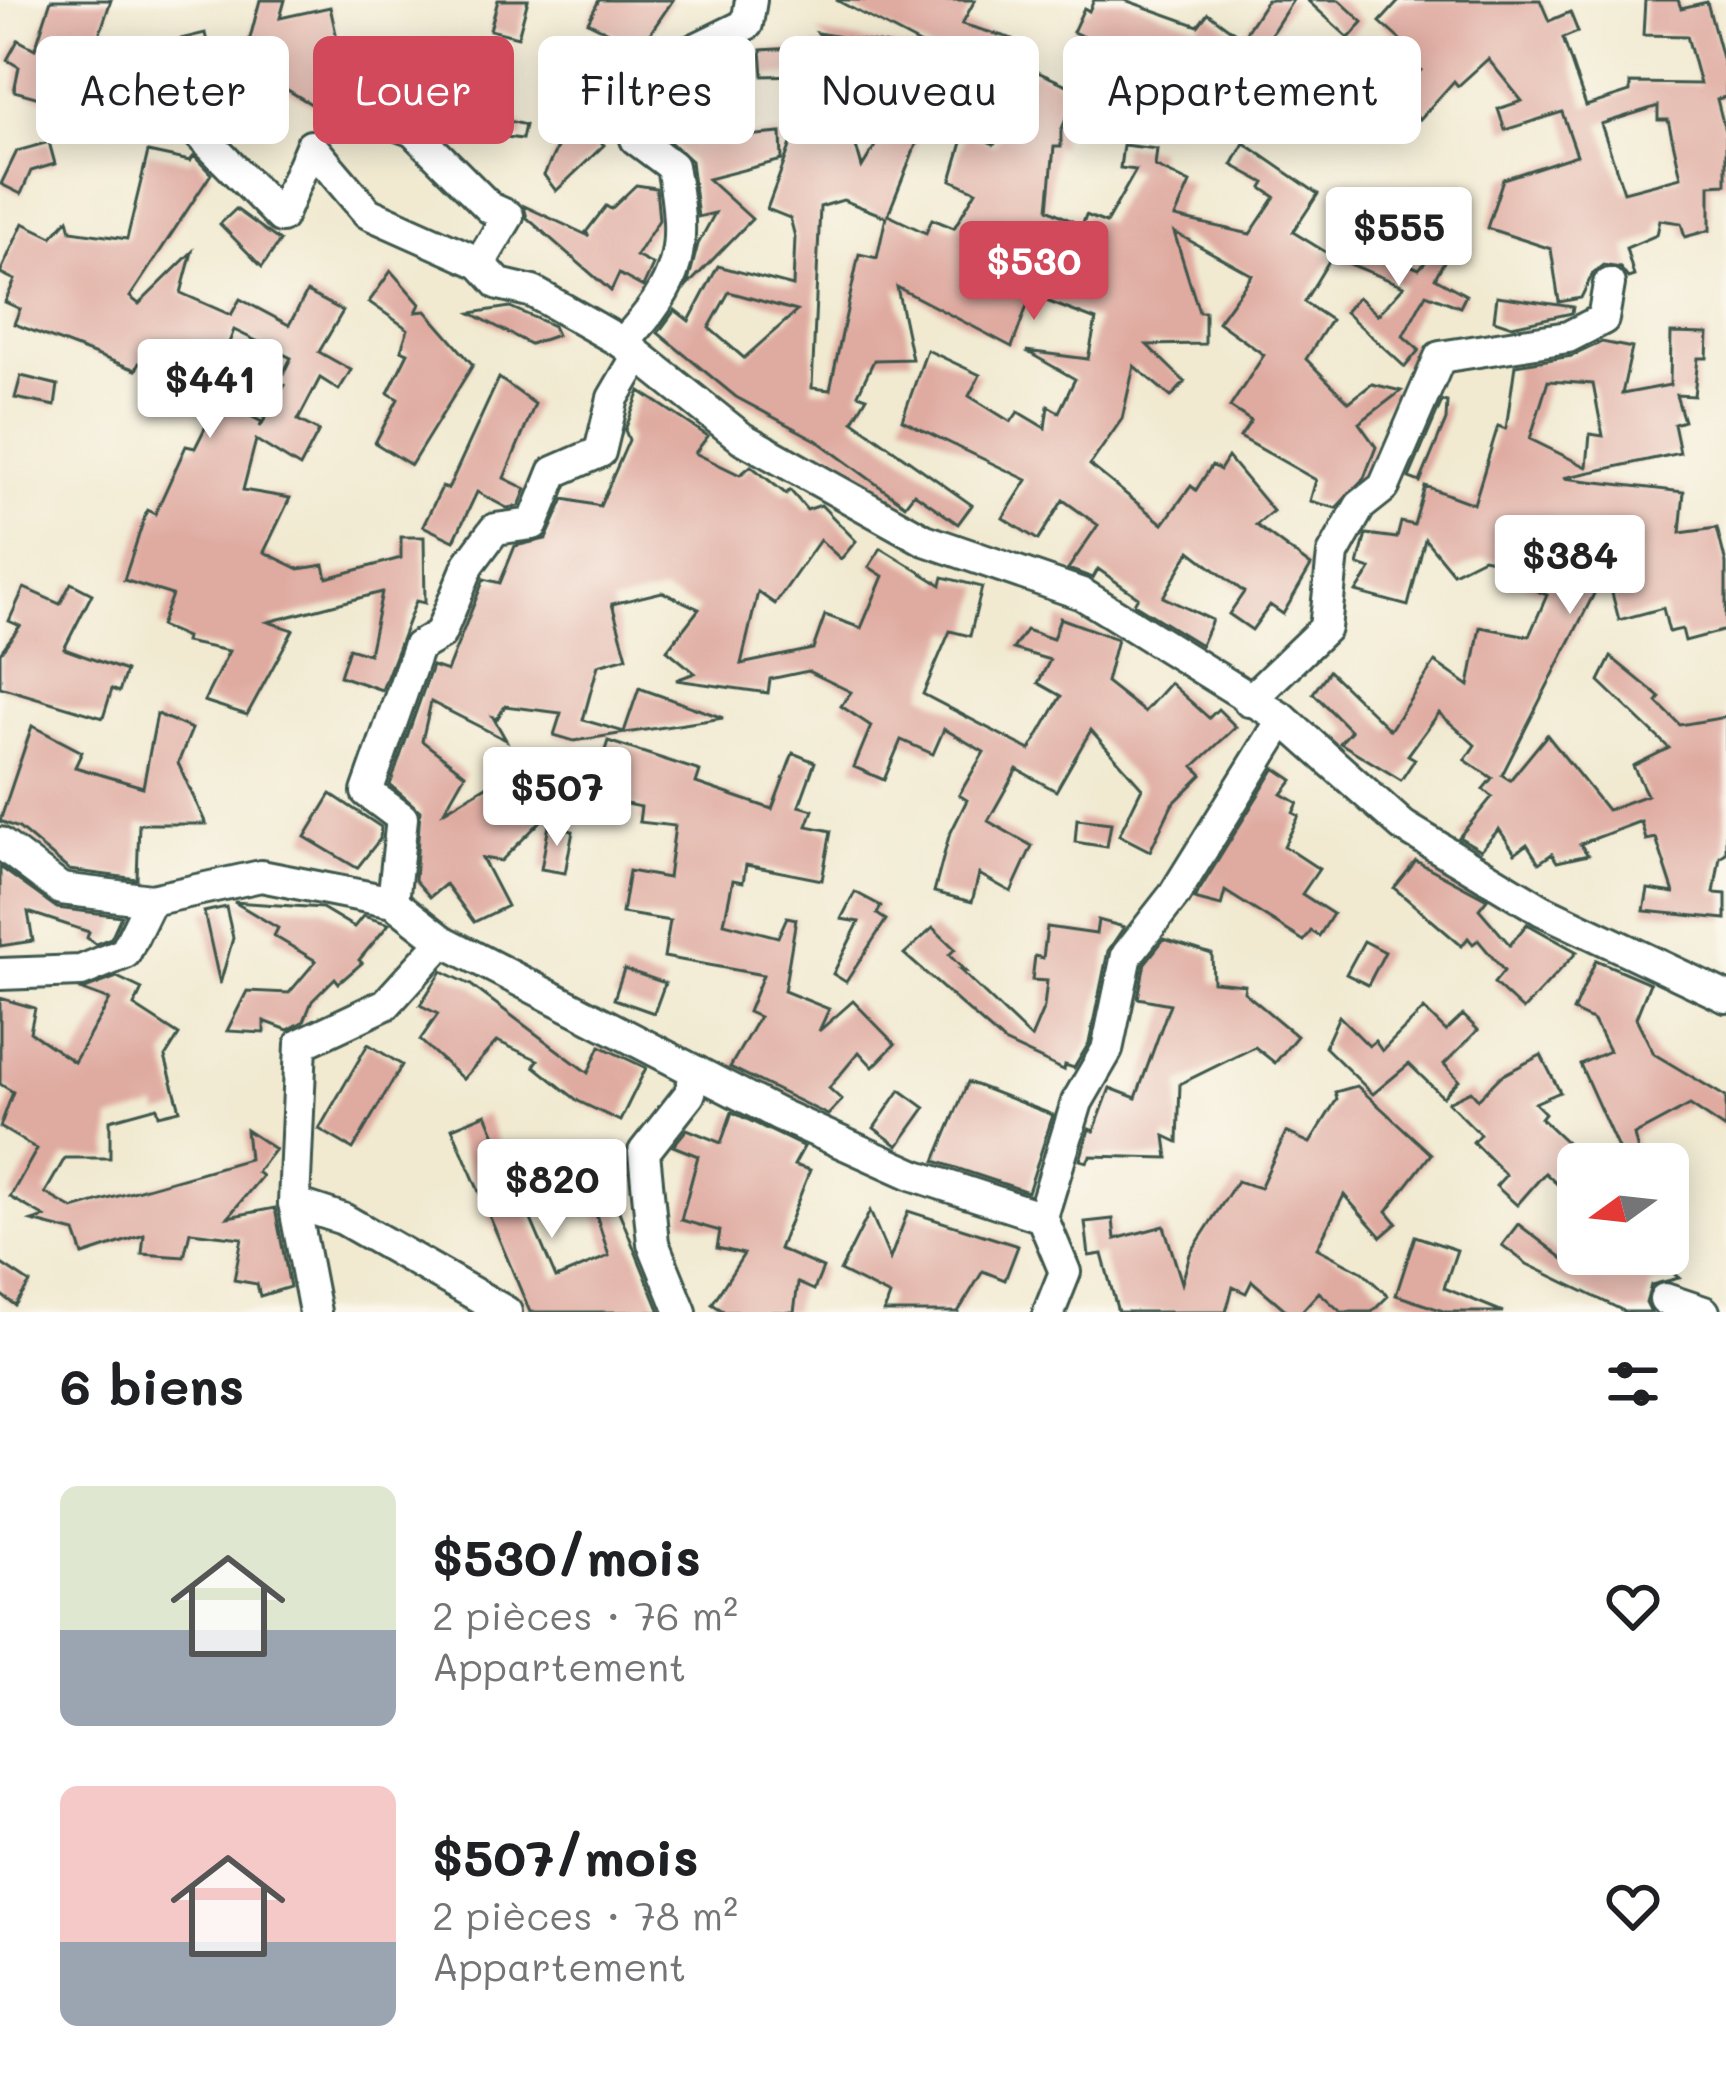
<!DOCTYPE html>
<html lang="fr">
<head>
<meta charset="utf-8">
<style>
  :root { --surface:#fff; --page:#f6f6f6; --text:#202124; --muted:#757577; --accent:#d1495b }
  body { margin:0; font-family:Mali,sans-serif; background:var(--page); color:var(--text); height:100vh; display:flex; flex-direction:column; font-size:45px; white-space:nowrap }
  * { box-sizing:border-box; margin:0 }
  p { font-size:39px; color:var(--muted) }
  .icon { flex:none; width:66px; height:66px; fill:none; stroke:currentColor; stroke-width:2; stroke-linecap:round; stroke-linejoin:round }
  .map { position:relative; height:1312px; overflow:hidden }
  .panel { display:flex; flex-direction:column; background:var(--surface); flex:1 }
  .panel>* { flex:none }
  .hud { position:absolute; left:36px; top:36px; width:1656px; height:108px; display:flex; gap:24px }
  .needle { width:78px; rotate:255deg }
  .fabs { position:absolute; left:1557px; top:1143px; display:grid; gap:24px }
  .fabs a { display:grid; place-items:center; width:132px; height:132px; border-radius:18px; background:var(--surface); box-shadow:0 6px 30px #0003; font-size:60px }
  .price { position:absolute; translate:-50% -102px; padding:0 27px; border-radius:12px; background:#fff; color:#222; font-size:39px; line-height:78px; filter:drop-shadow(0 3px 6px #0008) }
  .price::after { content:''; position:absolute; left:50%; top:72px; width:36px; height:27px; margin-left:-18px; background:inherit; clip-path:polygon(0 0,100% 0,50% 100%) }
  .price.current { background:var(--accent); color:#fff }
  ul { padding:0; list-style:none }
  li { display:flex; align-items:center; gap:36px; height:300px; padding:0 60px }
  li span { display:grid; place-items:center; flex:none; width:336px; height:240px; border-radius:18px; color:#555 }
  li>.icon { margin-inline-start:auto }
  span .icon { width:144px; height:144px; fill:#fffc; stroke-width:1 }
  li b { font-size:51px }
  h2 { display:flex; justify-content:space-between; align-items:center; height:144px; padding:0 60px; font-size:51px }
  .tag { padding:0 42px; border-radius:18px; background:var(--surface); box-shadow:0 6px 30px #0003; font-size:42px; line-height:108px }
  .tag.current { background:var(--accent); color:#fff }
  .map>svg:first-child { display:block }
</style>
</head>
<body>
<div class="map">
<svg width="1726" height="1312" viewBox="0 0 1726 1312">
  <rect width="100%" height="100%" fill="#fbf7ec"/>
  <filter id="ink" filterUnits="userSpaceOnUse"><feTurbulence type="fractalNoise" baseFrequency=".00833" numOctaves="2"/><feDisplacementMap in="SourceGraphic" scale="24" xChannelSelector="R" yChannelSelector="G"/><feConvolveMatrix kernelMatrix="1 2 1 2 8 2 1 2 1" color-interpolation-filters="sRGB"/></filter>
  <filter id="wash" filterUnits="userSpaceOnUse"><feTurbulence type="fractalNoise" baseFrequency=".004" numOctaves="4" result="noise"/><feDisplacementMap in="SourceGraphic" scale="48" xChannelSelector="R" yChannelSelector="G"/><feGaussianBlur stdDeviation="2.7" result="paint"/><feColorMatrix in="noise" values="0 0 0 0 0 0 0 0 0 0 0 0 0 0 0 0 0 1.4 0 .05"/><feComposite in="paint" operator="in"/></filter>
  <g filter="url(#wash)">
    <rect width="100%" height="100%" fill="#f1ead1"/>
    <g id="blocks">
      <g fill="#dfaaa0" fill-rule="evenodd">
        <path d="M51,0h60l-36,108 -61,-17 5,-24 -12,-7 11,-20 17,9z"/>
        <path d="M260,0h25l-5,18 50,-11 9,40 43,29 -23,23 17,12 4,13 -10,15 -96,-57 -13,4 -6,-25 -10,-4z"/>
        <path d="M498,0h30l-10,37 -28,-7z"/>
        <path d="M599,0h74l-33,48 -52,-26z"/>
        <path d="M836,0h139l-13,24 51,15 -8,27 -53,-12 -64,161 38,18 6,-14 22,9 22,-37 -25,-11 14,-48 29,13 39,-75 45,20 -17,41v16h-7l-6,62 34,17 4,-11 20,8 30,-53 -16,-2 3,-23 34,4 -2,17 35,17 -15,34 75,17 25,-37 -13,-9 3,-5 -33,-18 12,-22 74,51 -25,38 39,24 -28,46 27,18 -25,39 43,43 23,-18 29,7 -42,32 17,24 -12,31 -28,30 -26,-7 6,-21 -76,-43 11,-16 -21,-14 34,-52 -46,-33 34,-47 -78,-43 25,80h6v32l-58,1 38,37 -14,15 -37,-31 -12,53 -32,46 73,59 28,-38 5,4 16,-25 8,5 8,-13 45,54 -17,14 55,41 -28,48 -13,-9 -18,25 -23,-16 15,-22 -54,-41 -27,46 49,23 -11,25 -67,-41 4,-7 -40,-28 -5,9 -25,-9 30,-44 -35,-25 -25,40 -35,-22 24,-38 -125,-60 25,-70 53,25 -11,21 42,26 7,-10 27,16 3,-22 11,6 16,-33 -49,-28 62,8 8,-39 -65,-25 -19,52 -115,-60 15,72 -38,1 -16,34 9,3 -14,24 119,84 -14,19 -44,-31 -9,12 -89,-65 -80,-43 -78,-64 17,-23 14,11 29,-55 75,20 2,-49 -5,-19 -23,-9 25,-68 60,-9 10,35 29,-47 14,-4 -87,-83 119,20zM843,200l43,17 -9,41 -18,-4 -29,136 -18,-2 8,-181zM729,292l68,19 -53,47 -35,-30z"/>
        <path d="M1094,0h31l73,26 10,-13 34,25 25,-38h26l-36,56 22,21 -17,18 -49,-47 -29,40 -36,-23 -5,18 -36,-16 7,-17 -41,-18 11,-24 5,3z"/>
        <path d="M1307,0h32l24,22 -14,16z"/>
        <path d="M1400,0h140l9,21 21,-9 8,20 -15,6 23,68 44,-14v-9l70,1 -13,-48 -44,-1 2,-35h33l3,8 26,-6 19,71v24l-9,2 9,36v49l-16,1v45l-25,7 -4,-14 -21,-3 -3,15 -31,13 8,28 -6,2 -8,-10 -17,-3 -10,8 -12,25 -22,4 -8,-53 -64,-21 16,-49 74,-24 -15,-43 -57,18 -7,-21 24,-8 -34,-42 -30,27 -4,-5 -34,38 -23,-22 24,-27 -9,-8 5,-7 -37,-33zM1658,106v14h10l13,57 -57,15 -23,-68z"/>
        <path d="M205,33l8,36 -25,6 -8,-36z"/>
        <path d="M828,46l7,26 -35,-6v9l-37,1 -2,-26z"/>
        <path d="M574,63l60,26 -14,36 -61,-26z"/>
        <path d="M486,66l21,9 -17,41 35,9 -3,14 -80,-10 3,-24 22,6z"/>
        <path d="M737,99l9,37 35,-3 1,27 -74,19 44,40 -65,67 11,-42 17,-31 -17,4 -7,-56 -32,-29 10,-28 55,24z"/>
        <path d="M582,123l22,22 -48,46 -12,-16 22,-47z"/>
        <path d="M49,142l6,22 -24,7 -10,23 -20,-10 16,-33z"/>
        <path d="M148,152l42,9 4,-5 17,18 -81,123 9,7 53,-52 -11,41 50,22 9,-16 49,26 18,-33 36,19 -24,41 32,18 -12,20 -19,-12 -22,42 21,11 -19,36 -44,-27 -13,50 47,8 -26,54 35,17 25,-4 3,13 74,-20v-21h23l1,66 -9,-2 -34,89 -42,-14 9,-28 20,6 13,-62 -114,30 25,8 -46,85 -43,-14 25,-50 -44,-9 1,-5 -26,-11 12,-31 -48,-15 23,-70 8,4 31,-68 9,2 24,-48 43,22 -2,5 25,-42 -6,-3 12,-24 -57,-28 -20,51 -58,-28 -5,14 -12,-4 -3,7 -122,-46 6,-15 -15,-7 10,-22 -15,-7 23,-50 29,14 16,-18 3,12 56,8z"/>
        <path d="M636,185l20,3 3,32 -23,36 17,9 -10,22 -24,-13 -8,17 -84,-73 -3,-12 65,30 -3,-4 20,-26 5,3z"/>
        <path d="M236,209l44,32 -18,26 -42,-43z"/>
        <path d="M1395,219l20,8 -13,35 17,7 28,-31 7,5 -19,35 31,17 -6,12 -34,-13 -23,42 16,14 -14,17 -60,-55 13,-15 20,18 26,-29 -64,-26 8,-21 34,13z"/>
        <path d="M391,271l29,33 -4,8 10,-1 47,54 -62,100 -36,-22 23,-44 -10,-6 20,-40 -7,-3 7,-21 -39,-27z"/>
        <path d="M1497,296l76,11 -1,6 -60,13 -18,-6z"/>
        <path d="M510,307l43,19 4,9 -27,9 -59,-31z"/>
        <path d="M1671,333l37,1 -1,24h-9l-4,38 -18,-1 8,26 -10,3 6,29 -117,25 121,14 -4,41 37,-5 9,36v66l-41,11 -3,-12 -13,3 -6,-24 -44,12 -13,-50 -104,205 8,5 37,-45 60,75 40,-15 -14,-29 36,-18 -70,-67 12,-24 49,40 -3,5 23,23 46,-8v136l-6,4 -6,36 12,1v25l-82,-8 4,-22 26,4 -18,-55 -10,2 -5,-19 -61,23 8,11 -31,7 -5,-8 -13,9 -12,-19 -12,9 -16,-24 -18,21 -22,-13 33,-40 -9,-8 9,-11 -27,-18 10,-15 -36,-32 -31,42 7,4 -14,21 -61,-37 11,-12 -38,-38 16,-22 61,59 45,-68 34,24 11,-59 49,9 18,-41 -24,-10 7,-17 -47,-10 -30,15 -28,-34 -17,67 -52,-14 15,-23 -13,-4 8,-31 31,4 4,-16 13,3 11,-39 49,18 24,-78 8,3 9,-64 57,-9 30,-14 30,6 -10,46 48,-9zM1548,381l45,3 10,52 -13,-2 -3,33 -57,-28z"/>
        <path d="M21,376l37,9 -3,21 -40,-8z"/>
        <path d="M499,378l36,26 -31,74 22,11 -7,17 -12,2 -30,-16 -23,49 -31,-15 19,-39 6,2z"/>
        <path d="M640,391l68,45 -13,17 45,22 11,-9 35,28 4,-4 17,20 14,-5 35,36 -15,18 -21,-19 -45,64 -17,-12 -17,72 72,-15 12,-34 36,13 22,-52 -14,-9 12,-19 60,37 2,-8 39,10 -12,49 -20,-5 -27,63 107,56 31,-54 -23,-13 12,-23 -37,-11 13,-19 27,9 7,-21 57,21 -11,43 38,30 26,-29 39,35 9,-9 18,18 -42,39 8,9 -30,30 -22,46 -31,-16 23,-47 -51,-58 -35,61 -39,-22 -29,52 44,25 -21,46 -32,-18 -7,28 -38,-10 15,-56 18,-36 -8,-5 25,-43 -40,-23 -11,25 -32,-14 -17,40 -30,-13 17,-41 -30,-20 10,-14 -43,-21 -38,8 -2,14 -92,-13 19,-7 -28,-23 32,-41 -37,-17 -50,12 15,53 -29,8 -15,55 41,12 15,-44 84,30 -149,23 -20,-6 7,-22 -56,-7 -8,13 -4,-2 13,23 -75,-38 -9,39 43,33 -21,37 76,-45 28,48 -47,47 -19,-3 25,48 -33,16 -28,-38 -16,13 -15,-17 5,-69 -30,-26 42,-119 15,5 37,-92 16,4 15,-37 31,-7 18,-40 36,7 29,-66 -4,-10z"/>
        <path d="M1442,401l5,1 -1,18 -26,62 -11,-4z"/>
        <path d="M71,583l21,11 -28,55 62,22 -7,21 -7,-3 -9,29 -103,-31v-34l20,-27 -11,-5 15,-33 36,16z"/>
        <path d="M157,714l35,15 -14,34 28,61h-67l-2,55 -68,-9 -50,-42 -19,-7 32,-95 50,26 -7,15 68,20z"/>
        <path d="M608,741l92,30 -4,12 76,26 21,-56 22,9 -16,44 14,4 -6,16 24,5 -9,49 -76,-15 -3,17 -10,-2 -9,43 54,14 9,-20 9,2 -12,72 45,18 -10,22 34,-30 42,43 -22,23 -14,-15 -30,36 13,12 -14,15 -98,-48 29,-50 -11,-5 15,-37 -99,-18 6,-36 -48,-8 7,-42 39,7 7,-52 -36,-4 2,-15 -30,-6 5,-34 -15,-4z"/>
        <path d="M1275,768l18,12 -11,14 16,9 -5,10 6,3 -15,30 35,23 -17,25 31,20 -14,22 -8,-5 -7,10 -79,-50 -4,15 -27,-7z"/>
        <path d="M331,794l50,33 -1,12 -23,29 -52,-31z"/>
        <path d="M1077,819l34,4 -4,24 -32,-5z"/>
        <path d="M549,825l24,6 -8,42 -24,-4z"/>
        <path d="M1416,861l71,38 -8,10 31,36 17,-21 50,28 -54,58 -29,-27 10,-12 -26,-31 -5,4 -5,-6 -6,8 -68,-58z"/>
        <path d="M0,867l57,41 64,8 -10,22 -15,6 -9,-6 2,-6 -61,-20 5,29 -33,5z"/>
        <path d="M855,892l26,14 -4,8 9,6 -40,62 -13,-8 26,-52 -18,-3z"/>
        <path d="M234,902l88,6 32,19 9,-11 26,8 -30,36 3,3 -23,20 -4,-5 -23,23 -8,20 -16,9 -24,-9v12l-37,-2 20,-40 42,2 27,-32 -42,-25 4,-8z"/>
        <path d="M226,907l7,31 -13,46 -16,-72z"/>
        <path d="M1098,920l26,7 -16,24 -19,92 -15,25 -9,-3 -1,5 -60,-28 -100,-88 29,-26 22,21 -6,6 16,16 -5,-1 71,68 13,-31 3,-26 -15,-1 3,-24 8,2 4,-31 49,7z"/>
        <path d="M1164,939l48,15 1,28 32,3 -1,7 53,44 -22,27 -20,-16 -75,37 -2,58 -13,-6 3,22 -78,-2 -3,6 -7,-2 9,-31 5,2 16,-43 26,10 34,-94 -32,-6 7,-35z"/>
        <path d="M1364,941l21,11 -17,33 -22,-11z"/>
        <path d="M1596,960l54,23 -14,35 18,36 72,43v32l-36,-24 -56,30 7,29h-16l-45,-100 29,-13 -15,-30 -21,-10z"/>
        <path d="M624,969l41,14 -11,30 -40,-14z"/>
        <path d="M442,971l29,14 117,88 12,-27 46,22 -26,53 -42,-20 -44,-35 4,-6 -41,-19 -34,38 -43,-39 18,-26 -18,-9z"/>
        <path d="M117,977l25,12 -8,17 45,29 -14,22 15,53 -21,5 -2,-8 -47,13v38h-45l-20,35 28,16 176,-50 -3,-29 29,19 -18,23 5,4 -34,41 47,-9 15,79 -30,9 -3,-12 -23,-4 8,-42 -52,-6 -6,25 -42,-3 2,-19 -61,20 -8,-23 -43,-11 13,-4 -35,-20 27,-48 -37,-22 13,-35 -13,-8v-86l35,10 -5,24 44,30 36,-62 -28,-10z"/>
        <path d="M1424,1009l22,22 17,-16 15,15 -34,34 15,16 -16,17 -34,-33 -36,30 -48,-47 14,-31 30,30 6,-5 7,10z"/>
        <path d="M368,1044l34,21 -49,84 -34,-20z"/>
        <path d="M1541,1055l19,37 -25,11 10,10 -4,5 42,40 -26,26 -12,-11 -28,32 -21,-19 10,-11 -33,-33 7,-8 -32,-32 23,-11 7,8 23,-23z"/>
        <path d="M968,1082l85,33 -25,77 -93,-31z"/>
        <path d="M1357,1086l74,68 -44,57 10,12 -16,14 -37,-42 -27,53 45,24 26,24 -16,16h-31l-22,-20 -18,20h-13l-36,-31 -6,12 -13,-6 -7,25h-108l-16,-58 -13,2 -4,-34 28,-3 2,20 49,-13 18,57 8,-29 47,-73 23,7 26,-56 24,11 27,-44 -2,-7z"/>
        <path d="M900,1090l25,18 -27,38 -24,-18z"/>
        <path d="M732,1112l72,35 -10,18 16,5 -31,79 44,19 -9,22 -16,-7 -4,29h-69l-13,-8 32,-50 -27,-6 3,-17 -39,-11 17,-64 -25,-10 14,-17 34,14z"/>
        <path d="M486,1114l70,164 53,-22 -14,-45 21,-7 44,108h-130l-78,-184z"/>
        <path d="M870,1211l20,48 18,-48 110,35 -13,34 -22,-9 -25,41h-74l6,-16 -50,-25z"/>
        <path d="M1518,1224l51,39 5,-9h77l28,24 -28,7 -5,17 5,10h-25l-99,-48 -25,-19z"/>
        <path d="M1415,1236l42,14 -13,38 59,24h-57l-50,-17z"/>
        <path d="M0,1263l30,20 -15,22 -15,-11z"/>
      </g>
    </g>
  </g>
  <g filter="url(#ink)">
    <use href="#blocks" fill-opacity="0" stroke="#3e574c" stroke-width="3"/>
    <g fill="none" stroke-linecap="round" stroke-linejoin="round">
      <defs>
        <g id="street">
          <path d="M150,84l131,133 30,-71 57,67 112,50"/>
          <path d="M394,101l6,25 13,5 77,77 18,8 -28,47 19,21 34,8 90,51 119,95 183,102 157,54 201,125 120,107 139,84 184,87"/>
          <path d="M623,343c59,-63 64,-93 49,-177l-36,-27 27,-74 84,-41 4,-24"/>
          <path d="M1249,701l76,-73 8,-74 27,-48 24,-19 56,-130 128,-20 35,-18 6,-35"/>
          <path d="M0,843l61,46 90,11"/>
          <path d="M393,902l9,-84 -35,-26 51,-145 22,-13 29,-70 26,-35 38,-5 21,-52 46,-20 13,-54 24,-41"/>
          <path d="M0,974l81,-3 44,-18 26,-53 110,-24 132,26 50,39 335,173 136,61 128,42 23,55 -16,40"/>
          <path d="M294,1203l49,16 163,93"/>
          <path d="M1042,1217l35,-115 30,-52 20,-95 47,-60 109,-176"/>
          <path d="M1665,1299l39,13"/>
          <path d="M315,1312l-21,-109 7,-159 85,-40 57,-63"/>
          <path d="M681,1312l-28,-69 -9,-91 45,-57 8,-23"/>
        </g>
      </defs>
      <use href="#street" stroke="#3e574c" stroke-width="36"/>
      <use href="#street" stroke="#fff" stroke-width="30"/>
    </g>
  </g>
</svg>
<div class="fabs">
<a><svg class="needle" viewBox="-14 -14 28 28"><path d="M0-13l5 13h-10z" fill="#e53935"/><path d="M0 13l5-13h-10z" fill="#757577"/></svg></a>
</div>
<b class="price" style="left:1399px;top:289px">$555</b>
<b class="price current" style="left:1034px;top:323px">$530</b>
<b class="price" style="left:210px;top:441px">$441</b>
<b class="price" style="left:1570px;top:617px">$384</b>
<b class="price" style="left:557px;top:849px">$507</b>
<b class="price" style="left:552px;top:1241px">$820</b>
<div class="hud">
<a class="tag">Acheter</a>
<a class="tag current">Louer</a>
<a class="tag">Filtres</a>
<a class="tag">Nouveau</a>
<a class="tag">Appartement</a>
</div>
</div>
<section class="panel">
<h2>6 biens<svg class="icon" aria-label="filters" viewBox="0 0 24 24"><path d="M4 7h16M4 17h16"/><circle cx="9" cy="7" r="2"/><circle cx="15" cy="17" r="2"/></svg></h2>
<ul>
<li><span style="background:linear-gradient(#dfe7d0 60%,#9aa5b1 0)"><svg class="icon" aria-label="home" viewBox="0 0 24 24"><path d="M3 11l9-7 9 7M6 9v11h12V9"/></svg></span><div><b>$530/mois</b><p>2 pièces · 76 m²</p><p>Appartement</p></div><svg class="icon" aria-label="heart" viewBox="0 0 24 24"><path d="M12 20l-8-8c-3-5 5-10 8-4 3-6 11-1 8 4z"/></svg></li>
<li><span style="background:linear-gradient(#f6c9c9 65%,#9aa5b1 0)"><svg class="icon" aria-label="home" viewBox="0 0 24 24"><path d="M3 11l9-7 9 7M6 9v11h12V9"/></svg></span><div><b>$507/mois</b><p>2 pièces · 78 m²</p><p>Appartement</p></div><svg class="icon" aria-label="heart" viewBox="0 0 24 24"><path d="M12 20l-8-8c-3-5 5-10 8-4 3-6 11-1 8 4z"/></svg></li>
</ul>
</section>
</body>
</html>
